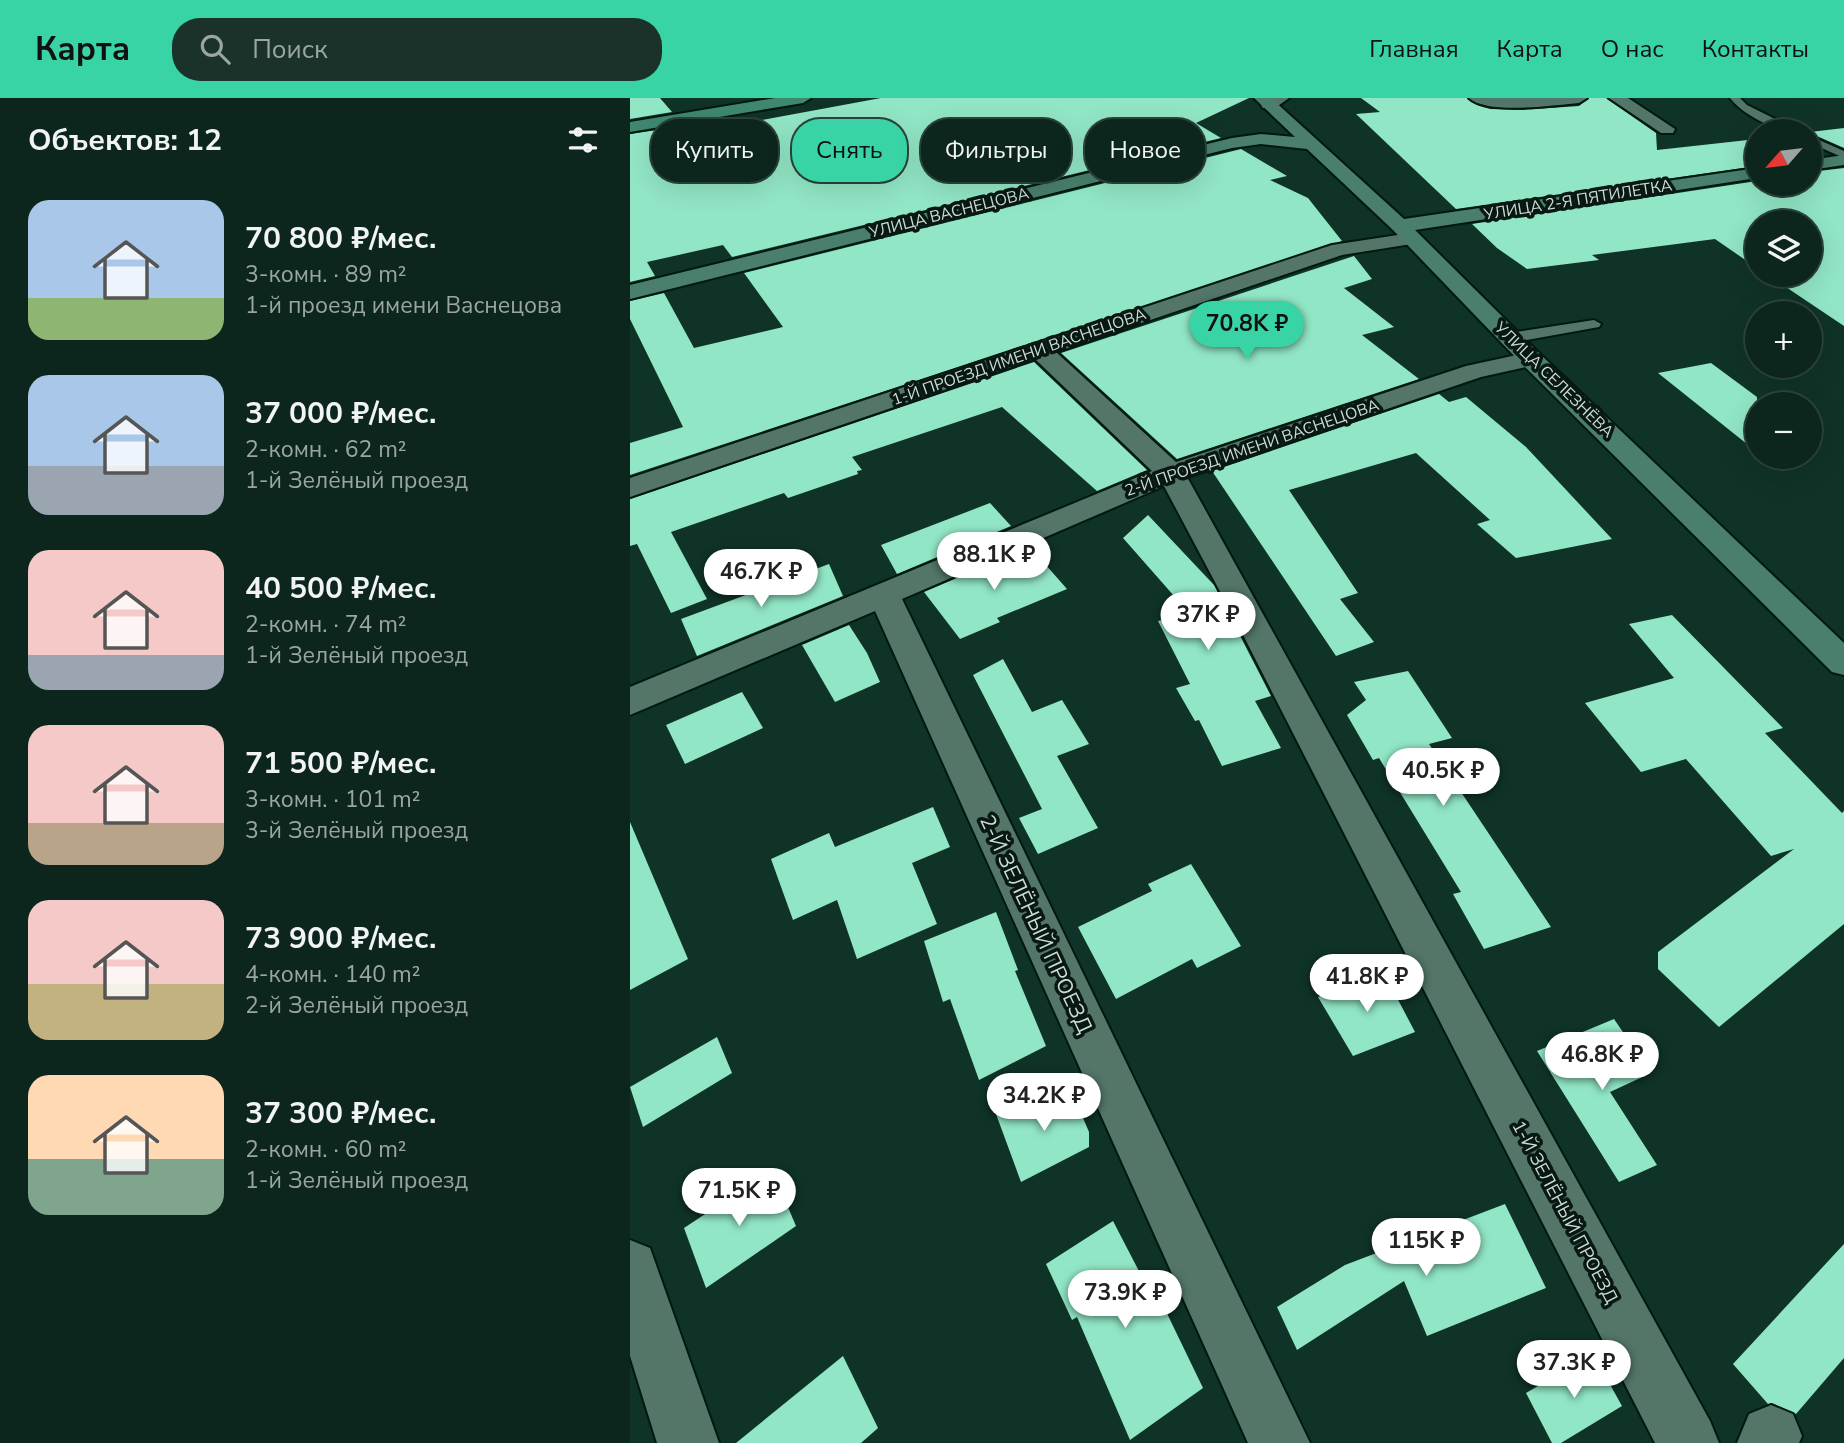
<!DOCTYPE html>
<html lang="ru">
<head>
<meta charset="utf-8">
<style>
  :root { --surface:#0c261d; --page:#1a322a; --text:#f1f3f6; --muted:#9aa5a4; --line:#2c433b; --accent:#38d4a6 }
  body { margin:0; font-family:"Nunito Sans",sans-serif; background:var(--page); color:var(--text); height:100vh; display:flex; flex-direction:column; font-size:26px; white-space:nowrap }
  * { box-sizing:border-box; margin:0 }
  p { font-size:23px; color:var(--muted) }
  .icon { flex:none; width:38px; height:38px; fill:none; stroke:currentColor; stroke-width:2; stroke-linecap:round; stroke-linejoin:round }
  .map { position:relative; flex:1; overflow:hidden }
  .details { display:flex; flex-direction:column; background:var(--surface); width:630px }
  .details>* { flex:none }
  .hud { position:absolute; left:21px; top:21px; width:665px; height:63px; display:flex; gap:14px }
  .needle { width:46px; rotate:242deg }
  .tools { position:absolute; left:1115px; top:21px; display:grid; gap:14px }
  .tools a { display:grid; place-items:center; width:77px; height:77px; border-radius:50%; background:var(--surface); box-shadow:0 7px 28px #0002,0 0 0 2px var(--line); font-size:35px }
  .price { position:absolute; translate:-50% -60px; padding:0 16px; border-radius:24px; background:#fff; color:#222; font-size:23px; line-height:46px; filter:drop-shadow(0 2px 4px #0008) }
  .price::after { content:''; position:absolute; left:50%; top:42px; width:21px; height:16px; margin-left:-10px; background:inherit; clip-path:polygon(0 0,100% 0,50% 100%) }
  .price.current { background:var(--accent); color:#111 }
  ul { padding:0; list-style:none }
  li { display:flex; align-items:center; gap:21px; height:175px; padding:0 28px }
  li span { display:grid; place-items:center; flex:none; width:196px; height:140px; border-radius:21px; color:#555 }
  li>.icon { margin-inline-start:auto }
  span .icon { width:84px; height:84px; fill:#fffc; stroke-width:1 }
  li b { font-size:30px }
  h2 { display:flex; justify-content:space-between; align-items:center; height:84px; padding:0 28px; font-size:30px }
  .tag { padding:0 24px; border-radius:28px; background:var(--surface); box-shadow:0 7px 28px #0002,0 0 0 2px var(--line); font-size:24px; line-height:63px }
  .tag.current { background:var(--accent); color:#111 }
  header { display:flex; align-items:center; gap:42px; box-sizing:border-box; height:98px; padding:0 35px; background:var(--accent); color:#111 }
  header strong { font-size:33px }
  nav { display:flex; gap:38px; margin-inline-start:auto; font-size:24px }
  .search { width:490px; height:63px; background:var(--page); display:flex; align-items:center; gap:18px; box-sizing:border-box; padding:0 24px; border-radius:28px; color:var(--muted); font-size:26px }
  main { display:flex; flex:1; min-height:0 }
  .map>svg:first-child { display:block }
</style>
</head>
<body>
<header>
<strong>Карта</strong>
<div class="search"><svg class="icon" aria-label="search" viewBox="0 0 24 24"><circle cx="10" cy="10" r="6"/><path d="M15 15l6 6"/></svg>Поиск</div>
<nav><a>Главная</a><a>Карта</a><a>О нас</a><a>Контакты</a></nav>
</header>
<main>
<section class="details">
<h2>Объектов: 12<svg class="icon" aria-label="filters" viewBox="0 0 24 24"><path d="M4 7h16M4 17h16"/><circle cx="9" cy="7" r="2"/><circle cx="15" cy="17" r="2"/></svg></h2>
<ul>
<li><span style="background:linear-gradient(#a9c7e8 70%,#8fb573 0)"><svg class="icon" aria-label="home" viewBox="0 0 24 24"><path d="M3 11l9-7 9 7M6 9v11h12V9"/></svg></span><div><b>70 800 ₽/мес.</b><p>3-комн. · 89 m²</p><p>1-й проезд имени Васнецова</p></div></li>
<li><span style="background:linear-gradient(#a9c7e8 65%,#9aa5b1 0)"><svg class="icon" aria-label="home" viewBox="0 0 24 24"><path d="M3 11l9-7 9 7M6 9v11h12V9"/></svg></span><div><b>37 000 ₽/мес.</b><p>2-комн. · 62 m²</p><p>1-й Зелёный проезд</p></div></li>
<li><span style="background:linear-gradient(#f6c9c9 75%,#9aa5b1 0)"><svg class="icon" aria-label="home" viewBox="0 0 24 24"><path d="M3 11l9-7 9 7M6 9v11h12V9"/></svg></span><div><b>40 500 ₽/мес.</b><p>2-комн. · 74 m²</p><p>1-й Зелёный проезд</p></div></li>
<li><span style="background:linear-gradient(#f6c9c9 70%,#b9a48a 0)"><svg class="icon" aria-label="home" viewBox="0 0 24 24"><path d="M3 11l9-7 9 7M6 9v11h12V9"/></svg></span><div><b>71 500 ₽/мес.</b><p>3-комн. · 101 m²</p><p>3-й Зелёный проезд</p></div></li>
<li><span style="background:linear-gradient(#f6c9c9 60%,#c2b280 0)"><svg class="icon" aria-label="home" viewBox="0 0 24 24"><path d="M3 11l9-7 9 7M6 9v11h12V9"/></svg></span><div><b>73 900 ₽/мес.</b><p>4-комн. · 140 m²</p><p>2-й Зелёный проезд</p></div></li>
<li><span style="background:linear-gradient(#ffd9b3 60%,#7fa58c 0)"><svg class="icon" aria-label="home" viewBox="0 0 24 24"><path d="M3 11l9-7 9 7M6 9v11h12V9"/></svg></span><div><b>37 300 ₽/мес.</b><p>2-комн. · 60 m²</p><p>1-й Зелёный проезд</p></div></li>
</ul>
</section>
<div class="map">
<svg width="1214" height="1345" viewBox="0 0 1214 1345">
  <rect width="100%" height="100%" fill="#103327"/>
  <g fill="#91e6c5">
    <path d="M0,0h30l12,14 -42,7z"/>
    <path d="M251,0h368l-53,25 25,15 -489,119 -9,-12 -76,17 8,14 -25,6v-148l54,-8 7,7z"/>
    <path d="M731,0h106l10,7 13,4 32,1 57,-4 10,-8h17l50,35 1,17 100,-11v27l-301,43 -100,-95 24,-2z"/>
    <path d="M1214,30v20l-34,-15v-1z"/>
    <path d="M611,51l46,27 -17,4 38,18 34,43 -712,234v-32l53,-16 -53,-108v-18l34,-8 30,55 89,-21 -39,-54z"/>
    <path d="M1214,70v158l-76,-51h42v-53h-53v46l-42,-29 -123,16 7,5 -72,9 -30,-21 -25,-24 285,-43v3h53v-12z"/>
    <path d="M724,158l18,23 -28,9 50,39 -32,8 57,44 -242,80 -116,-106z"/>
    <path d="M404,264l113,108 -50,21 -95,-84 -150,50 10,13 -5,1 1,3 -70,24 -4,-5 -113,39 36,67 -36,14 -34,-69 -7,2v-47z"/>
    <path d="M1081,265l46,34v55l-99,-79z"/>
    <path d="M809,296l10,8 17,-5 60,50 86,92 -96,19 -39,-34 13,-4 -74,-67 -127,37 69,103 -18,6 34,43 -38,14 -124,-185z"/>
    <path d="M360,405l21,23 -114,48 -16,-29z"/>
    <path d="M518,417l66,70 57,111 -16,5 26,47 -59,18 -23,-46 -4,1 -19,-33 14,-4 -32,-63 31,-8 -66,-75z"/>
    <path d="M400,449l37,42 -70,29 3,4 -40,17 -36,-47z"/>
    <path d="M199,466l14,32 -146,60 -16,-37z"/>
    <path d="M1042,517l111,113 -18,5 77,80 2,-2v113l-125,103 -61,-58v-17l136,-103 -23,7 -85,-97 -45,13 -56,-69 89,-25 -45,-54z"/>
    <path d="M219,527l18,28 13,29 -45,20 -33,-57z"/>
    <path d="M373,561l29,53 30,-12 27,44 -32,12 41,72 -60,26 -19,-36 23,-9 -69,-134z"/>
    <path d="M778,573l44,67 -23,6 122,183 -67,22 -31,-55 8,-2 -82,-134 -6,2 -26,-45 19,-15 -12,-18z"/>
    <path d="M112,594l21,36 -78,36 -19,-39z"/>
    <path d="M303,709l17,40 -38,16 25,61 -80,35 -20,-59 -44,20 -22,-61 58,-26 6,14z"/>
    <path d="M0,724l58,137 -58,31z"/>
    <path d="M561,766l50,82 -44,22 -5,-9 -76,40 -38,-72 74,-36 -4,-7z"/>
    <path d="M366,814l22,58 -3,1 31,75 -67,34 -29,-81 -7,3 -19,-61z"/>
    <path d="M754,875l31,59 -62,24 -35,-59z"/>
    <path d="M984,921l37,54 -41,19 47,73 -38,17 -82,-131z"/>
    <path d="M87,939l15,36 -89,54 -13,-40z"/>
    <path d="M434,991l4,11 6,-3 15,35v15l-68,35 -25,-68z"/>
    <path d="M142,1072l24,56 -90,62 -22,-60z"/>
    <path d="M875,1106l41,84 -119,48 -23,-55 -107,69 -20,-43 68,-42z"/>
    <path d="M483,1123l42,81 5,-3 43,89 -73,52 -53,-123 -5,3 -26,-56z"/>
    <path d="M1214,1146v114l-48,56 -24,-11 -4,1 -35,-40z"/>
    <path d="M963,1256l29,52 -61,37h-9l-26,-50z"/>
    <path d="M213,1258l35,72 -17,15h-125z"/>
  </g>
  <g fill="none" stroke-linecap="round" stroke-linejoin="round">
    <defs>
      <g id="lane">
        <path d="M1100,0h10l7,7 52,26c-22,1 -55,-15 -69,-33z"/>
        <path d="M1180,38l34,15v7l-34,-15z"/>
        <path d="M964,222l7,4 -2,3 -89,16 -8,-5 8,-5z"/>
      </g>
      <g id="street">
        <path d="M640,0h19l-14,10h-12l-2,-3z"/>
        <path d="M839,0h118l-8,5c-24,2 -92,12 -110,-5z"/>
        <path d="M979,0h19l47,31 -2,4h-12z"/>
        <path d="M781,135l7,2 3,4 -3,4 -76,12 -286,97 120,110 290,-96 65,-14 9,2 3,5 -3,5 -59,13 -294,100 523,944 9,22h-64l-413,-810 -78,-147 -262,113 408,844h-62l-373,-832 -245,104v-28l522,-216 -117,-112 -405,138v-19l702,-233z"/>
        <path d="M0,1142l20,8 69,195h-62l-27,-87z"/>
        <path d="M1141,1307l22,9 9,22 -3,7h-62l12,-29z"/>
      </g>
      <g id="secondary">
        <path d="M624,0h17l133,121 353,-51v10l-342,52 125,124 304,289v32l-12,-3 -310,-308 -129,-134 -86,-81 -46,-5 -29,4 -602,151v-14l602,-147 29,-4 34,3z"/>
        <path d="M1214,57v10l-34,5v-10z"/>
      </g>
      <path id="primary" d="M145,0h36l-8,5 -173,29v-10z"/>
    </defs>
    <use href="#lane" stroke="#011911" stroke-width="4"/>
    <use href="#street" stroke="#011911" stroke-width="4"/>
    <use href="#secondary" stroke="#011911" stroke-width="4"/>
    <use href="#primary" stroke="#011911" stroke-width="4"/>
    <use href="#lane" fill="#537668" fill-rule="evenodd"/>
    <use href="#street" fill="#537668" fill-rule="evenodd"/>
    <use href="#secondary" fill="#497f6c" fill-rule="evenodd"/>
    <use href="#primary" fill="#3f886f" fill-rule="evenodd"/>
  </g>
  <g text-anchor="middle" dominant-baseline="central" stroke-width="7" stroke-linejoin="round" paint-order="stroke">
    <g font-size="16" fill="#caddd5" stroke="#091812">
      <text transform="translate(948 102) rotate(-9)">УЛИЦА 2-Я ПЯТИЛЕТКА</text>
      <text transform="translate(319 115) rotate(-14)">УЛИЦА ВАСНЕЦОВА</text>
      <text transform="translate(389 259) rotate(-19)">1-Й ПРОЕЗД ИМЕНИ ВАСНЕЦОВА</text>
      <text transform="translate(924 282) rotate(44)">УЛИЦА СЕЛЕЗНЁВА</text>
      <text transform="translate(622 350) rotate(-19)">2-Й ПРОЕЗД ИМЕНИ ВАСНЕЦОВА</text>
    </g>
    <g font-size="18" fill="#caddd5" stroke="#091812">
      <text transform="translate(935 1114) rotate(62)">1-Й ЗЕЛЁНЫЙ ПРОЕЗД</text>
    </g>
    <g font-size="21" fill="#caddd5" stroke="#091812">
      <text transform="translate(406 826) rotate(65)">2-Й ЗЕЛЁНЫЙ ПРОЕЗД</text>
    </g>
  </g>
</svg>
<div class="tools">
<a><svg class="needle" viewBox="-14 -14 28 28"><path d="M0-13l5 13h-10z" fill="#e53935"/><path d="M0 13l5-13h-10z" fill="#9aa5a4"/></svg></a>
<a><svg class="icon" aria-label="layers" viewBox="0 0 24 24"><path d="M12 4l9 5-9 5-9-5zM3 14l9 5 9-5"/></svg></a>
<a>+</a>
<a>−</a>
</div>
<b class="price current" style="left:617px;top:263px">70.8K ₽</b>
<b class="price" style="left:364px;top:494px">88.1K ₽</b>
<b class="price" style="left:131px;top:511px">46.7K ₽</b>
<b class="price" style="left:578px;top:554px">37K ₽</b>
<b class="price" style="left:813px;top:710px">40.5K ₽</b>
<b class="price" style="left:737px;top:916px">41.8K ₽</b>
<b class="price" style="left:972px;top:994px">46.8K ₽</b>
<b class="price" style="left:414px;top:1035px">34.2K ₽</b>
<b class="price" style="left:109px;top:1130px">71.5K ₽</b>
<b class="price" style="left:796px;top:1180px">115K ₽</b>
<b class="price" style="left:495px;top:1232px">73.9K ₽</b>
<b class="price" style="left:944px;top:1302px">37.3K ₽</b>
<div class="hud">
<a class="tag">Купить</a>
<a class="tag current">Снять</a>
<a class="tag">Фильтры</a>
<a class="tag">Новое</a>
</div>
</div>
</main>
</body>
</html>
